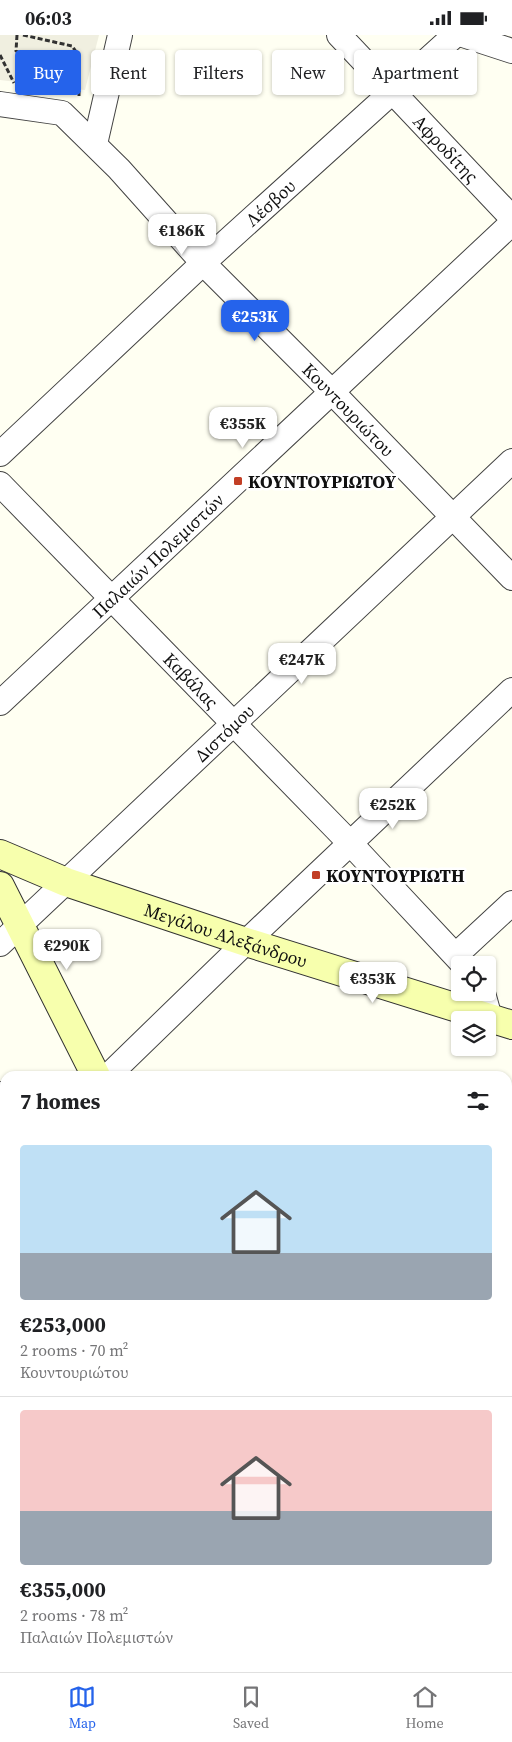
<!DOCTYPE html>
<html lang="en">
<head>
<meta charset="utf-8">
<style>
  :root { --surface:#fff; --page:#f2f2f2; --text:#202124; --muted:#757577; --line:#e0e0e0; --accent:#2563eb }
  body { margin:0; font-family:"Source Serif 4",serif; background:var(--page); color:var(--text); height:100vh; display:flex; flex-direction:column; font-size:19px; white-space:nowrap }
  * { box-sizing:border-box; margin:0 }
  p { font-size:16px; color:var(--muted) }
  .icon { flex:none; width:28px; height:28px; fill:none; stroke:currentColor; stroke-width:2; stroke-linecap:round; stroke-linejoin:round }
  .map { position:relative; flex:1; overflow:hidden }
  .sheet { position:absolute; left:0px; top:1036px; width:512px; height:601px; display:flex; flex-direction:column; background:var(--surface); border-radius:15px 15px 0 0; box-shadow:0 1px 4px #0004 }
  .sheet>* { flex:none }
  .guide { position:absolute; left:15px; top:15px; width:482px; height:45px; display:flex; gap:10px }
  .controls { position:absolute; left:451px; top:921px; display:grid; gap:10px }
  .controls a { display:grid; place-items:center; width:45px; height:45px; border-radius:5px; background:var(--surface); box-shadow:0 1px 4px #0004; font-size:25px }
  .price { position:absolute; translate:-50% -42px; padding:0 11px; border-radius:10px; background:#fff; color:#222; font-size:16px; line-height:32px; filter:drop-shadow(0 1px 2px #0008) }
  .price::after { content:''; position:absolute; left:50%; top:30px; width:15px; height:11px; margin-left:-8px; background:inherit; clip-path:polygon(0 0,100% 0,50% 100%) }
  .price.active { background:var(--accent); color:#fff }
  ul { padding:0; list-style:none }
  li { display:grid; align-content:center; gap:10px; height:265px; padding:0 20px }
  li+li { border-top:1px solid var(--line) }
  li span { display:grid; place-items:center; height:155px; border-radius:5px; color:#555 }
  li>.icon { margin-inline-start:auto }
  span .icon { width:90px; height:90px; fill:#fffc; stroke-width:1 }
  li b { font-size:21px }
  h2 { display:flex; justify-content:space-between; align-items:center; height:60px; padding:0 20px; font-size:21px }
  .tag { padding:0 18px; border-radius:5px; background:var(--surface); box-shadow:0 1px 4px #0004; font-size:18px; line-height:45px }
  .tag.active { background:var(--accent); color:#fff }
  .status { display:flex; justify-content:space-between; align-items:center; height:35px; padding:0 25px; background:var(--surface); direction:ltr }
  .status svg { height:14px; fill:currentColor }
  .dock { display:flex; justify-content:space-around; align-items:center; height:70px; border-top:1px solid var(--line); background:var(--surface); font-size:14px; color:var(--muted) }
  .dock a { display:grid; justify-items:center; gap:2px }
  .dock .active { color:var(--accent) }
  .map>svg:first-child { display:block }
</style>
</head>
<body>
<div class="status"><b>06:03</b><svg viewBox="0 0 49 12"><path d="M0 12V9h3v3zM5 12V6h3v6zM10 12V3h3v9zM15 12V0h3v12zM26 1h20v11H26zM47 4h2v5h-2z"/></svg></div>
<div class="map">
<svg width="512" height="1637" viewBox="0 0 512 1637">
  <rect width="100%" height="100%" fill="#fffff2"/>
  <g fill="#f0efe0">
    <path d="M0,0h99l-14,55 -85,-10z"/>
    <path d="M310,1632h130l2,5h-141z"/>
  </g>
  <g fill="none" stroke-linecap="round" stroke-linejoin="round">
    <defs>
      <g id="street">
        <path id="s1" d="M339,0l173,183"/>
        <path d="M463,0l49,16"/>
        <path id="s2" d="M0,69l62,9 57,56 84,94 129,129 180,186"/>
        <path d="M95,109l25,-109"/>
        <path id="s3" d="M0,419l203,-191 252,-228"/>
        <path id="s4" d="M0,449l350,359 114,122"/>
        <path id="s5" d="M0,668l512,-480"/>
        <path id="s6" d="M0,909l512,-483"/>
        <path d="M456,920l56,-52"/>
        <path d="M483,958l7,25"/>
        <path d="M108,1041l138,-134 266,-252"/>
        <path d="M0,1059l5,1"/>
        <path d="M508,1077l4,-5"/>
        <path d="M0,1148l5,-5"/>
        <path d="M508,1160l4,2"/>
        <path d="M0,1288l5,10"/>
        <path d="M184,1632l3,5"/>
      </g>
      <g id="secondary">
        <path id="s7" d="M0,819l66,28 180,60 266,83"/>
        <path d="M0,851l96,190"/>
        <path d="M508,1308l4,-2"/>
        <path d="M508,1512l4,-2"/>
        <path d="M0,1522l5,-1"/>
        <path d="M457,1632l3,5"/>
        <path d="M276,1637l8,-5"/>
      </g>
    </defs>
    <use href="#street" stroke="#434343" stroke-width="26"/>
    <use href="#secondary" stroke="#323232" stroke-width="30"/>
    <g stroke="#323232" stroke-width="3" stroke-dasharray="5 2.5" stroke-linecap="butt">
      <path d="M17,0l-1,16 26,14 4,23"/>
      <path d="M23,0l49,11 7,10v41"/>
      <path d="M0,20l14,28"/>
    </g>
    <use href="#street" stroke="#fff" stroke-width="24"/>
    <use href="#secondary" stroke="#f7ffad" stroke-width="28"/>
  </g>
  <g fill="#c23e25" stroke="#fff" stroke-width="2">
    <rect x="233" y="441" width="10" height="10" rx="2.5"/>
    <rect x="311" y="835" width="10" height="10" rx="2.5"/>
  </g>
  <g text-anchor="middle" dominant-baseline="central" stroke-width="5" stroke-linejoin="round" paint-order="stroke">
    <g font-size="18" fill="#101010" stroke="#fff">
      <text stroke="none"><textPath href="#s1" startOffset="156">Αφροδίτης</textPath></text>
      <text stroke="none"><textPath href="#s3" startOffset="369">Λέσβου</textPath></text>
      <text stroke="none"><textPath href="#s2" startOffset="475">Κουντουριώτου</textPath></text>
      <text stroke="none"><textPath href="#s5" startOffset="216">Παλαιών Πολεμιστών</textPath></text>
      <text stroke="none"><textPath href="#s4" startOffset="274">Καβάλας</textPath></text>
      <text stroke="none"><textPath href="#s6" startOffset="308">Διστόμου</textPath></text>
      <text stroke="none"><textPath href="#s7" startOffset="240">Μεγάλου Αλεξάνδρου</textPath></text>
    </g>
    <g font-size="18" font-weight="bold" fill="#101010" stroke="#fff" text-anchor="start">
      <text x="248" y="446">ΚΟΥΝΤΟΥΡΙΩΤΟΥ</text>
      <text x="326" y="840">ΚΟΥΝΤΟΥΡΙΩΤΗ</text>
    </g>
  </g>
</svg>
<div class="controls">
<a><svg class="icon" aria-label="locate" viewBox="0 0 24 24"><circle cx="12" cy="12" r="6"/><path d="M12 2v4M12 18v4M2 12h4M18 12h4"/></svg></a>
<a><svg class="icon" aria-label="layers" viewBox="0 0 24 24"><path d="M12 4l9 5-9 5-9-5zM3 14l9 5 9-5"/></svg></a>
</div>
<b class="price" style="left:182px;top:221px">€186K</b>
<b class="price active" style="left:255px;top:307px">€253K</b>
<b class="price" style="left:243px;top:414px">€355K</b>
<b class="price" style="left:302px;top:650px">€247K</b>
<b class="price" style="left:393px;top:795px">€252K</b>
<b class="price" style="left:67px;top:936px">€290K</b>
<b class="price" style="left:373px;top:969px">€353K</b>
<div class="guide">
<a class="tag active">Buy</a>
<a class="tag">Rent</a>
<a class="tag">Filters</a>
<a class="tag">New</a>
<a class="tag">Apartment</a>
</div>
<section class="sheet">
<h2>7 homes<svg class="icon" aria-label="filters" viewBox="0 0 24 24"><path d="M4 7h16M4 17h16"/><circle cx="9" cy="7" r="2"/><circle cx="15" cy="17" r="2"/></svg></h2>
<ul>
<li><span style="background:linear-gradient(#bfe0f5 70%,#9aa5b1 0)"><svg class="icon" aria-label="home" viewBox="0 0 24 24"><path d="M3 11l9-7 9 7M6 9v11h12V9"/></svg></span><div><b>€253,000</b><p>2 rooms · 70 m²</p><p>Κουντουριώτου</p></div></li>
<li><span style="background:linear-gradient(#f6c9c9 65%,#9aa5b1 0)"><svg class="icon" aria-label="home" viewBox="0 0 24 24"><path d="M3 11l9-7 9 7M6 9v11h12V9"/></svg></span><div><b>€355,000</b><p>2 rooms · 78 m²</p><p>Παλαιών Πολεμιστών</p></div></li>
</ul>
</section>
</div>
<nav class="dock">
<a class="active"><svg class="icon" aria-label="map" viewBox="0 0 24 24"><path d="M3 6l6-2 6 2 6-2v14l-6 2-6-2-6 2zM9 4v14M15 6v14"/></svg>Map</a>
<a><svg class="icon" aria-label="saved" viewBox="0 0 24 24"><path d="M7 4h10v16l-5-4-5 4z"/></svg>Saved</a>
<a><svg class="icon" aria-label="home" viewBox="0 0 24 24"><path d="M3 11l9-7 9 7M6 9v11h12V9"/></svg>Home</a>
</nav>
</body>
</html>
